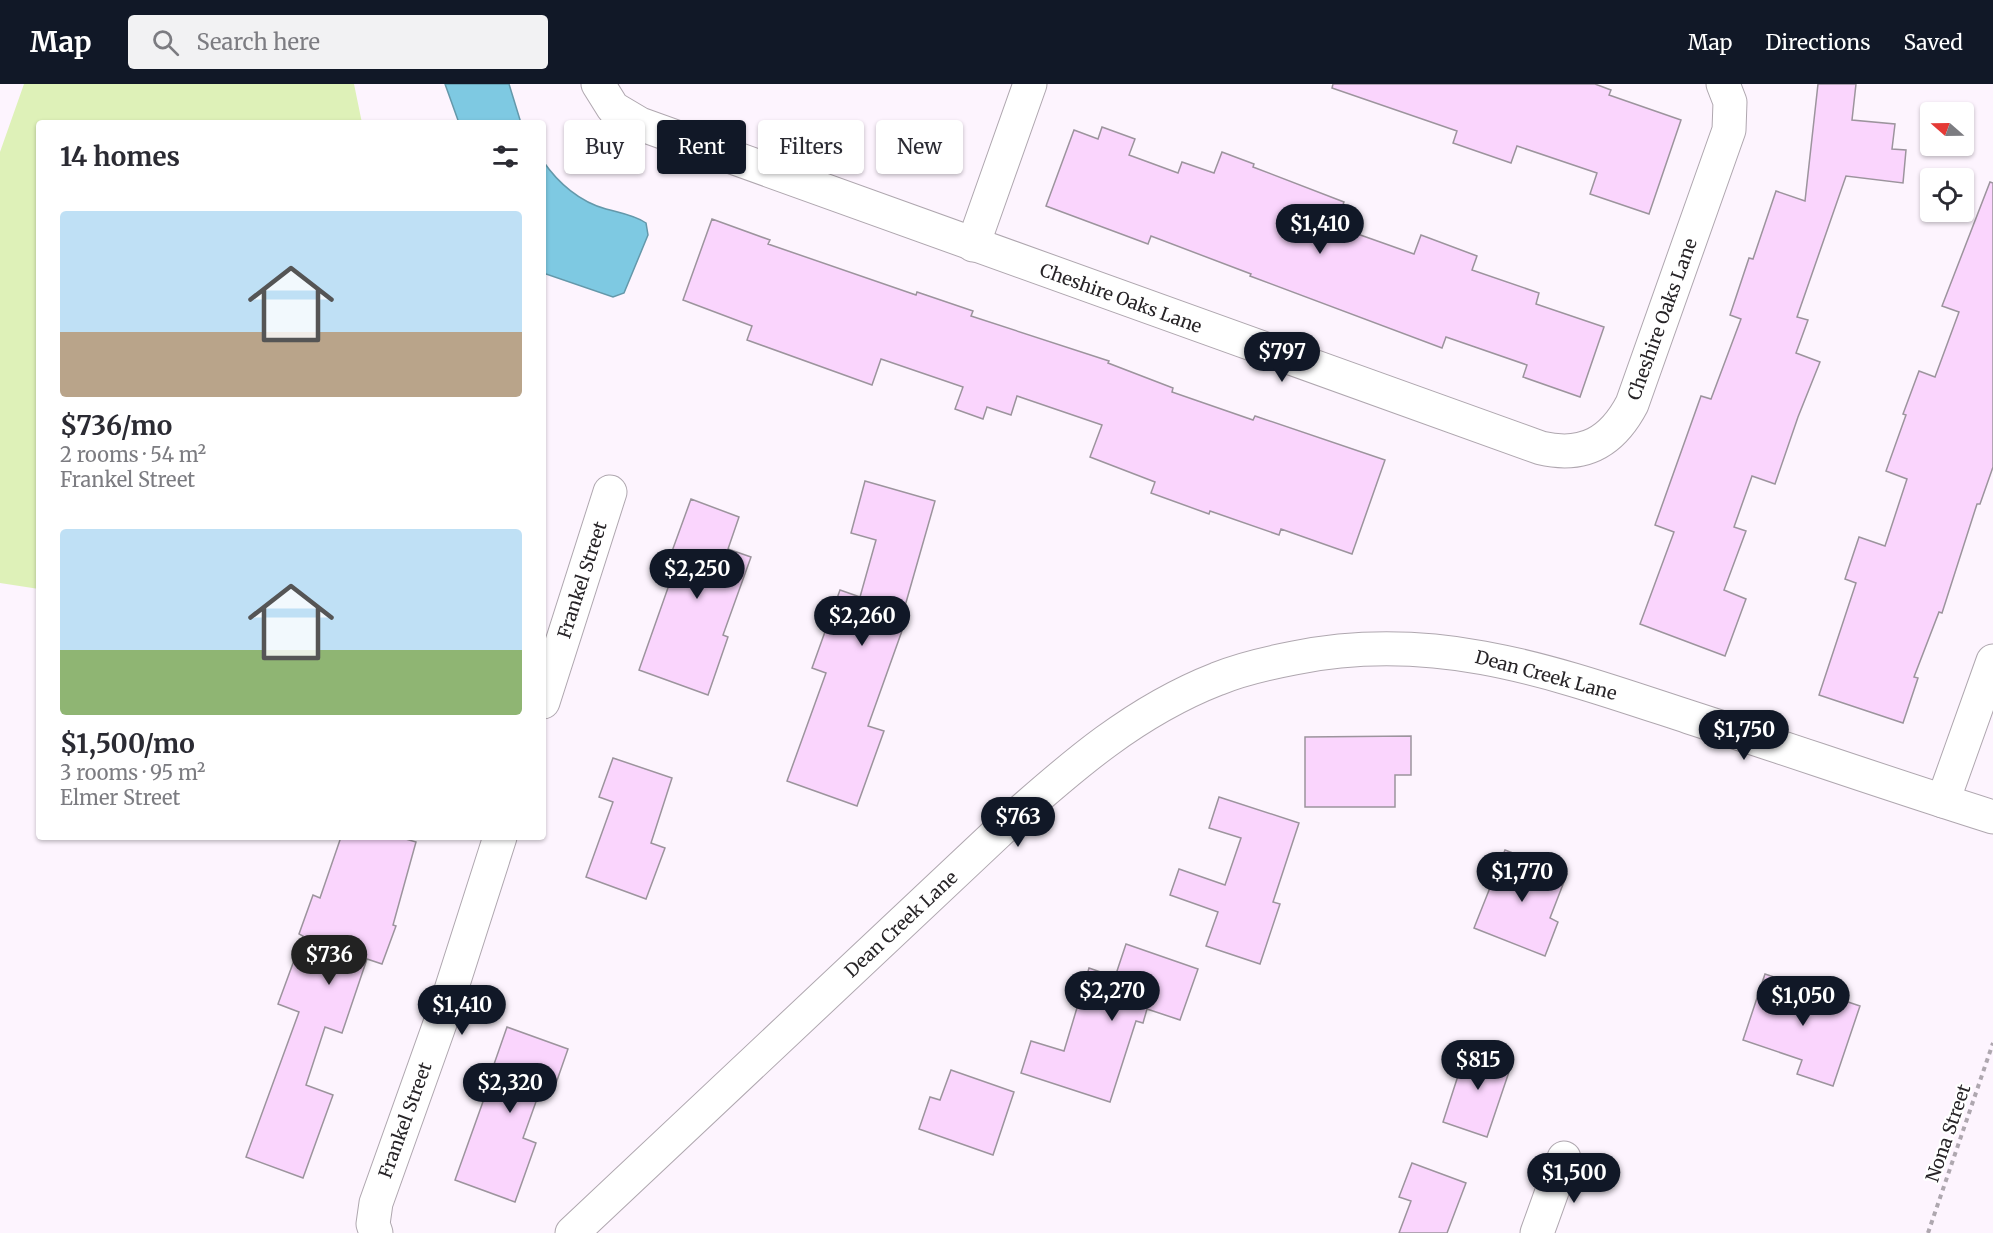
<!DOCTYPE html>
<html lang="en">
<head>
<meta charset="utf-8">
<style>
  :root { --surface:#fff; --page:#f2f2f3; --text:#2b2b33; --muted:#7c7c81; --accent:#111827 }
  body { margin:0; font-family:Merriweather,serif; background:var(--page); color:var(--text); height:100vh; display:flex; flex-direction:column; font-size:22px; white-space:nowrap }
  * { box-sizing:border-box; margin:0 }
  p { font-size:20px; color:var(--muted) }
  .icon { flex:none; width:33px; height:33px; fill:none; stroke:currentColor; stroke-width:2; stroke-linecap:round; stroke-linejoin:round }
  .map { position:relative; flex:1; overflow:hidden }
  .sheet { position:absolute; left:36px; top:36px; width:510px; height:720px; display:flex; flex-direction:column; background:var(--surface); border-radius:6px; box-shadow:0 2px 4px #0004 }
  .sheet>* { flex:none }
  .guide { position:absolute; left:564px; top:36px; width:570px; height:54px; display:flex; gap:12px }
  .needle { width:39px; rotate:290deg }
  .tools { position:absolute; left:1920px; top:18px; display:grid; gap:12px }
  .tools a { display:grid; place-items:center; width:54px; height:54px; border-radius:6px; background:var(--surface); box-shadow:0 2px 4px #0004; font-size:30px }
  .price { position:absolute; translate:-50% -51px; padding:0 14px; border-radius:21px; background:var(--accent); color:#fff; font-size:20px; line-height:39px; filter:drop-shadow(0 2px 3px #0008) }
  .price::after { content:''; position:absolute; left:50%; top:36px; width:18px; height:14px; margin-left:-9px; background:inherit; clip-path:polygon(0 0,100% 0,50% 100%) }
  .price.on { background:#222; color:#fff }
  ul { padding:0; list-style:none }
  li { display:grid; align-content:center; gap:12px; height:318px; padding:0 24px }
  li span { display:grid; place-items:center; height:186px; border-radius:6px; color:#555 }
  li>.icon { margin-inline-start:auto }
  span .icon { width:108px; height:108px; fill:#fffc; stroke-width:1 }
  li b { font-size:26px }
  h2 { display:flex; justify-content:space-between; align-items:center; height:72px; padding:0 24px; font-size:26px }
  .pill { padding:0 21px; border-radius:6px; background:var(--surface); box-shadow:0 2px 4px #0004; font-size:21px; line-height:54px }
  .pill.on { background:var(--accent); color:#fff }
  header { display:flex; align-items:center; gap:36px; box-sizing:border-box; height:84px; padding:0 30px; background:var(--accent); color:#fff }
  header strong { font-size:28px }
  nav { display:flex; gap:33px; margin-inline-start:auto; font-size:21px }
  .search { width:420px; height:54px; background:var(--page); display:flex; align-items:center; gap:15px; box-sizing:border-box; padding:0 21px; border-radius:6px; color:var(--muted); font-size:22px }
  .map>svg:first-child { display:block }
</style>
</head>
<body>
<header>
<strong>Map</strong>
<div class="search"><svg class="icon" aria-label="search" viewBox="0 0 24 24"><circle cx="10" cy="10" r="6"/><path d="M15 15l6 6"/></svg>Search here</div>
<nav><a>Map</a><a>Directions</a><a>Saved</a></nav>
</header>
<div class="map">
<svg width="1993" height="1149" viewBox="0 0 1993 1149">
  <rect width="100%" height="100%" fill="#fdf4fe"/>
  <path fill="#def1b8" d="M24,0h330l8,39h-323v466l-39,-6v-431z"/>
  <g fill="#7ec9e2" stroke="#6498aa" stroke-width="1.5">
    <path d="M445,0h64l12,39h-62z"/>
    <path d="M543,77c15,22 37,41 63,48 14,4 28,6 40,14l2,12 -24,58 -11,4 -70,-24z"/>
  </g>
  <g fill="#fad5fd" stroke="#9c949d" stroke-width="1.5">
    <path d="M1333,0h262l16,6 -2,5 72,25 -32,94 -59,-20 7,-21 -80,-27 -6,17 -58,-20 4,-12 -125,-43z"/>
    <path d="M1818,0h38l-4,36 43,4 -3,25 14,1 -3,33 -57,-7 -49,141 11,3 -12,33 24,9 -22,55 -23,67 -23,-8 -18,51 12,4 -22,59 22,9 -21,57 -85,-32 34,-92 -19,-7 46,-129 10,3 30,-80 -11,-4 19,-57 4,1 23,-68 29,10z"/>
    <path d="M1102,43l33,12 -6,16 49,18 4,-11 32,11 8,-21 32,12 -1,3 91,35 -9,24 79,28 7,-19 56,21 -5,14 67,23 -3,11 68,23 -24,70 -57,-20 4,-12 -81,-28 -4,11 -192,-72 1,-2 -100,-38 -3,8 -102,-38 28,-76 24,9z"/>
    <path d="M1990,98l3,1v284l-13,37h-3l-35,109 -3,-1 -25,65 4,1 -15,45 -84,-28 37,-112 -11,-4 14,-42 26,9 22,-67 -21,-8 20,-56 -3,-1 16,-43 16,6 24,-65 -17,-6z"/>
    <path d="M712,135l58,21 -2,4 148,51 1,-3 56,19 -2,5 138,45 -1,2 65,25 -1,4 81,28 2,-4 130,44 -33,94 -71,-25 -2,6 -69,-24 -1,3 -58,-21 4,-11 -65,-25 12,-32 -85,-29 -6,19 -24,-8 -4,12 -28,-10 8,-22 -82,-28 -9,26 -125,-45 5,-14 -69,-26z"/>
    <path d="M865,397l70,20 -32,112 5,1 -40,112 16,5 -27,75 -70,-25 39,-108 -14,-5 28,-78 20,7 16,-57 -25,-7z"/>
    <path d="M691,415l48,18 -11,32 23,8 -28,78 5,2 -20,58 -69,-25 36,-102 -8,-3z"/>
    <path d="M1411,652v39h-16v32h-90v-70z"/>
    <path d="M613,674l59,20 -21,65 14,5 -19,51 -60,-22 27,-75 -14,-5z"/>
    <path d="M1219,713l80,26 -26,79 7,2 -20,60 -54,-18 12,-34 -48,-17 9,-26 46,16 16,-47 -32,-10z"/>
    <path d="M341,753h58l17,5 -23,83 3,1 -14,38 -15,-5 -25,74 -17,-6 -19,58 27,10 -30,83 -57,-21 53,-145 -21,-8 25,-68 -4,-2 14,-39 7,3z"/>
    <path d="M1505,766l62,24 -17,44 8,4 -13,34 -71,-28z"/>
    <path d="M1126,860l72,25 -18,51 -33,-11 -4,14 -7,-2 -26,81 -89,-29 10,-32 33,10 25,-83 26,9z"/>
    <path d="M1765,890l95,32 -27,80 -36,-12 5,-14 -59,-20z"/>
    <path d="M507,943l61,22 -14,40 -12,-4 -19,53 13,5 -21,59 -60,-22 40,-112 -2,-1z"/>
    <path d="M1468,961l45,15 -26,77 -44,-15z"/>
    <path d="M951,986l63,22 -21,63 -74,-26 11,-32 10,3z"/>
    <path d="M1412,1079l54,20 -19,50h-48l12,-32 -12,-4z"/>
  </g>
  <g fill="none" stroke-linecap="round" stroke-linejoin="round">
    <defs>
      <g id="minor">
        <path d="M598,0l15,24 27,16 901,324c43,10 71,-6 91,-44l97,-274 1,-28 -7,-18"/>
        <path d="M973,161l57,-161"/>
        <path d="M543,618l67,-210"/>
        <path d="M1943,717l50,-140"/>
        <path d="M376,1149l-3,-9 3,-21 67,-188 57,-178"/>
        <path d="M572,1149l436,-410c64,-57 127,-112 209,-144 24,-10 51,-16 77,-21 143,-29 261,15 395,59 102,33 202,68 304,100"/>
        <path d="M1537,1149l27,-75"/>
      </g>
    </defs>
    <use href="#minor" stroke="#afa7af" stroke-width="35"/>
    <path stroke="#aea7af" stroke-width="4" stroke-dasharray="4.5 4.5" stroke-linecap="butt" d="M1928,1149l65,-190"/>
    <use href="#minor" stroke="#fff" stroke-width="33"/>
  </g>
  <g text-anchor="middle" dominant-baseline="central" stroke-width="4.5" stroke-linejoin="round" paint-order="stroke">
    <g font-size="18" fill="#272427" stroke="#fff">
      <text transform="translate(1121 214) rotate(20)">Cheshire Oaks Lane</text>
      <text transform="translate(1662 235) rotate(-70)">Cheshire Oaks Lane</text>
      <text transform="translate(582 496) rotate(-72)">Frankel Street</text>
      <text transform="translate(1546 591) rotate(15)">Dean Creek Lane</text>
      <text transform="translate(901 840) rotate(-43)">Dean Creek Lane</text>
      <text transform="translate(405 1036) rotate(-70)">Frankel Street</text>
      <text transform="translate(1948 1049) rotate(-71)">Nona Street</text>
    </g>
  </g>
</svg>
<div class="tools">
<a><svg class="needle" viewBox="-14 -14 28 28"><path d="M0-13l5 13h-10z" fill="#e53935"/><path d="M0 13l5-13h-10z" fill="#7c7c81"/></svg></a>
<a><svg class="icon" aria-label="locate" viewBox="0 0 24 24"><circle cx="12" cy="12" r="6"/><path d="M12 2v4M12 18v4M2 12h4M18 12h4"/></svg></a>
</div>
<b class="price" style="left:1320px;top:171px">$1,410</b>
<b class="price" style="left:1282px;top:299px">$797</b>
<b class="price" style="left:697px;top:516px">$2,250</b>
<b class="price" style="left:862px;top:563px">$2,260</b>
<b class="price" style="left:1744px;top:677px">$1,750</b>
<b class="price" style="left:1018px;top:764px">$763</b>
<b class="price" style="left:1522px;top:819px">$1,770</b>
<b class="price on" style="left:329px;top:902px">$736</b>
<b class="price" style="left:1112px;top:938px">$2,270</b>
<b class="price" style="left:1803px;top:943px">$1,050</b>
<b class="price" style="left:462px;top:952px">$1,410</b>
<b class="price" style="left:1478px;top:1007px">$815</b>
<b class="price" style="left:510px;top:1030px">$2,320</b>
<b class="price" style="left:1574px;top:1120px">$1,500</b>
<div class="guide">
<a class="pill">Buy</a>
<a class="pill on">Rent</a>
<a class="pill">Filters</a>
<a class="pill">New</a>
</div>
<section class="sheet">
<h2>14 homes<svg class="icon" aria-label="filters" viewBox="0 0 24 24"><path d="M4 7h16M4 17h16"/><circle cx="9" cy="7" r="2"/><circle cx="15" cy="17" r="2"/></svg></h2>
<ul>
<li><span style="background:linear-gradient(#bfe0f5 65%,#b9a48a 0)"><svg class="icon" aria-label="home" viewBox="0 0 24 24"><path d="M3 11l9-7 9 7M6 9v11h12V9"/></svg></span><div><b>$736/mo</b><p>2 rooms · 54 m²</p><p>Frankel Street</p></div></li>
<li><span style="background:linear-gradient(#bfe0f5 65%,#8fb573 0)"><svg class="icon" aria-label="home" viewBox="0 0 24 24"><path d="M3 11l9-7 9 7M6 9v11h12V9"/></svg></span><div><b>$1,500/mo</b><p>3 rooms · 95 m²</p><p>Elmer Street</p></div></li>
</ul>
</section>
</div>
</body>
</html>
